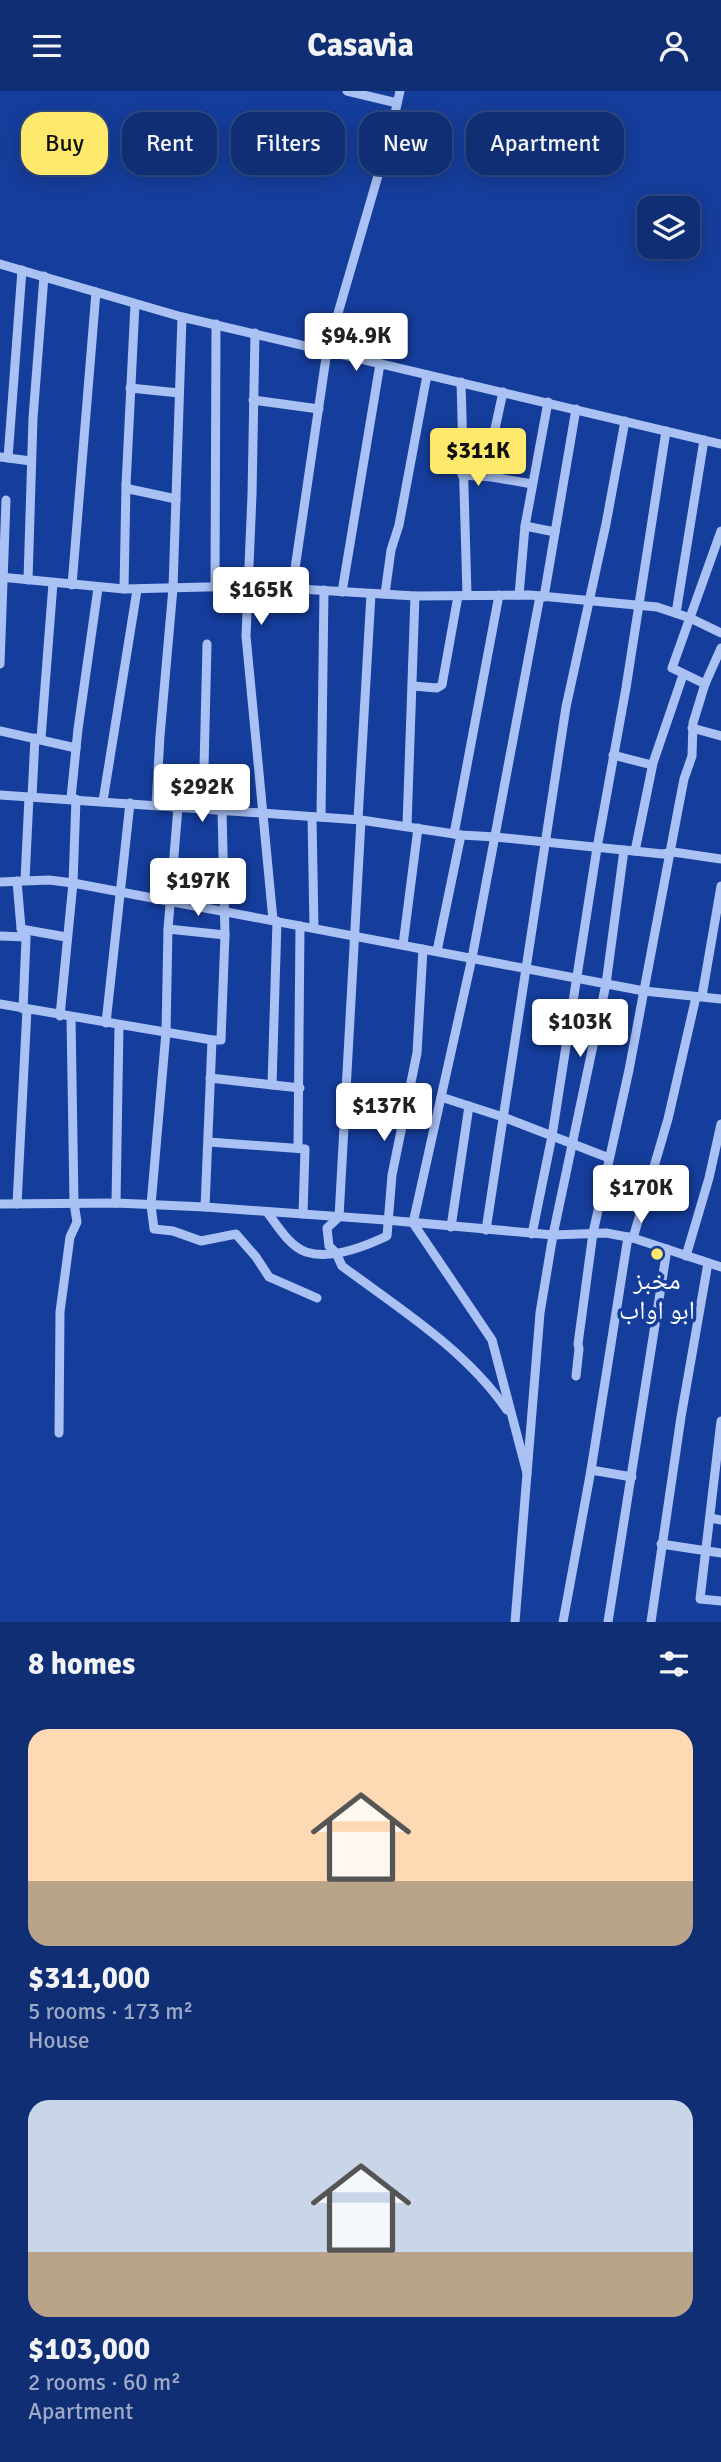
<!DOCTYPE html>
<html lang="en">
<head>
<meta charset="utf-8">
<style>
  :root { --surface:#102e74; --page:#1e3a7c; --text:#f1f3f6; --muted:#9ca8c5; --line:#304a86; --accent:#ffe96c }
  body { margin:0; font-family:Signika,"Noto Naskh Arabic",sans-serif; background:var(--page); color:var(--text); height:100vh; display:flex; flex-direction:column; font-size:26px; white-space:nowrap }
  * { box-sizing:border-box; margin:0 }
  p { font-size:23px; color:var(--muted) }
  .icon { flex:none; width:38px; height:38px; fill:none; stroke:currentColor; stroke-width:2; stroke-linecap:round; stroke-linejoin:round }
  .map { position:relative; height:1531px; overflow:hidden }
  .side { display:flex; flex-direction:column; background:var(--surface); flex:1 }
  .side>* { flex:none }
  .banner { position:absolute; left:21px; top:21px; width:679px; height:63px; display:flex; gap:14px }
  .buttons { position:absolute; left:637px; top:105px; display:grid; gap:14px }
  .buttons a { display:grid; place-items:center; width:63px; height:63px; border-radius:14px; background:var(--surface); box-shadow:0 4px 18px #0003,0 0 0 2px var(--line); font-size:35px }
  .price { position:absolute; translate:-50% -60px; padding:0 16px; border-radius:7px; background:#fff; color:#222; font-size:23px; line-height:46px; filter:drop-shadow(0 2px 4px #0008) }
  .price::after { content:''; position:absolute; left:50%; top:42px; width:21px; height:16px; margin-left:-10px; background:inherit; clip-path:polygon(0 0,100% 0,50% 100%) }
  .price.selected { background:var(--accent); color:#111 }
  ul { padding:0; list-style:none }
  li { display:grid; align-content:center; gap:14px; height:371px; padding:0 28px }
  li span { display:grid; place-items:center; height:217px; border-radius:21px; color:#555 }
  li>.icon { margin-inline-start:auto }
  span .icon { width:126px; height:126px; fill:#fffc; stroke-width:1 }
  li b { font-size:30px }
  h2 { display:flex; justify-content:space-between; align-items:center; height:84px; padding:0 28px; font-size:30px }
  .pill { padding:0 24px; border-radius:21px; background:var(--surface); box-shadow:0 4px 18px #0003,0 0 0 2px var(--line); font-size:24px; line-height:63px }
  .pill.selected { background:var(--accent); color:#111 }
  header { display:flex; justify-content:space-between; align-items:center; height:91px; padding:0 28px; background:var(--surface); font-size:32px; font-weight:700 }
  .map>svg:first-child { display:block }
</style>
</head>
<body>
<header><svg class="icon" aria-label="menu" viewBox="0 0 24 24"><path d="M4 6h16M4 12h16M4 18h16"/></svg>Casavia<svg class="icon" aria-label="person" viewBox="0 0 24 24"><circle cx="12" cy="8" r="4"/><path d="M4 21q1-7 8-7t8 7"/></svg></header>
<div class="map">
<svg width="721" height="1531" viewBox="0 0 721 1531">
  <rect width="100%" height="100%" fill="#153d9b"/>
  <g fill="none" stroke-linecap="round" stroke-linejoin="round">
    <g stroke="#aac1f3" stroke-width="9">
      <path d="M347,0l50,12"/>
      <path d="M0,173l182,53 539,127"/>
      <path d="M135,213l-9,181 3,4 47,10"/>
      <path d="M255,242l-3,162 -6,141 27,284"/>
      <path d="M461,291l6,213"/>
      <path d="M130,297l49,5"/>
      <path d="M253,309l66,9"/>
      <path d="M0,366l31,4"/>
      <path d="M8,367l14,-188"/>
      <path d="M462,384l30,2 40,7"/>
      <path d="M492,386l1,-39 10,-46"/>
      <path d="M525,435l30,6"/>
      <path d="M0,486l124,12 124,-3 167,10 115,-1 127,12 33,11 31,15"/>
      <path d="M28,489l5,-162 11,-142"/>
      <path d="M72,494l24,-293"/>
      <path d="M215,496l1,-263"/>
      <path d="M124,498l2,-104"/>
      <path d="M292,498l35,-238 64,-220 9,-40"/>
      <path d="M342,501l38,-228"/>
      <path d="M385,503l6,-44 8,-25 28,-150"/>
      <path d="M519,504l6,-69 23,-124"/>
      <path d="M544,506l32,-188"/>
      <path d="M676,522l28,-173"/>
      <path d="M0,573l6,-164"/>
      <path d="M705,593l-33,-16 49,-137"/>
      <path d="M413,595l24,2 5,-3 16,-89"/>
      <path d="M692,637l29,8"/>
      <path d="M0,640l76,17"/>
      <path d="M41,647l12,-155"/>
      <path d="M613,664l39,10"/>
      <path d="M0,704l361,25 100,15 35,2 167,17 10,-2 48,7"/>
      <path d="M32,706l3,-59"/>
      <path d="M71,707l7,-69 20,-141"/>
      <path d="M103,710l34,-211"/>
      <path d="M156,714l4,-69 13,-148 9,-271"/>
      <path d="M178,716l-10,122 -2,103 -15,173 3,24 19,2 28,10 35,-7 20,23 13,20 48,21"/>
      <path d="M203,718l4,-165"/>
      <path d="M312,726l2,111"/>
      <path d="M321,726l3,-227"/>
      <path d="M358,728l13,-225"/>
      <path d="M361,729l-22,397 -12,11 2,18 7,7 6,13c58,43 124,84 165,144"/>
      <path d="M407,735l8,-230"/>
      <path d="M454,743l45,-239"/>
      <path d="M635,760l18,-88 30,-88"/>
      <path d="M25,789l4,-83"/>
      <path d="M17,790l4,47 5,11 -3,70"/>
      <path d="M0,791l49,-2 24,3 571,108 77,8"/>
      <path d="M21,838l45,8"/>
      <path d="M168,838l57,6"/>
      <path d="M0,845l26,1"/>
      <path d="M403,854l15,-117"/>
      <path d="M437,860l24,-116"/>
      <path d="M702,905l19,-110"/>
      <path d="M0,913l212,36h9l4,-105 -3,-124"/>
      <path d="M60,925l13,-133 3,-84"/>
      <path d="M106,932l24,-220"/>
      <path d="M210,987l90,10"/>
      <path d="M272,994l5,-164"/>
      <path d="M441,1006l62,20 106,41"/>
      <path d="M209,1051l96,7 -2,65"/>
      <path d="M298,1057l2,-222"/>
      <path d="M116,1112l3,-178"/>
      <path d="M0,1113l116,-1 89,4 181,13 167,15 53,-2 27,5 88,29"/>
      <path d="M17,1113l10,-195"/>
      <path d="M205,1116l7,-167"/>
      <path d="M267,1121c10,13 22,34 39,40 25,8 58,-5 81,-16l5,-61 25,-122 6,-104"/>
      <path d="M451,1136l18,-121"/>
      <path d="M486,1139l80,-523 40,-183 19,-103"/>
      <path d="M532,1143l20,-98 45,-288 29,-160 40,-257"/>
      <path d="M633,1147l35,-119 28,-122"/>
      <path d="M686,1165l23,-78 12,-54"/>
      <path d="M576,1285l3,-27 -1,-5 15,-111 36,-163 49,-260 6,-31 8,-23 1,-33 12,-39 16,-36"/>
      <path d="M721,1330l-21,178 21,2"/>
      <path d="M59,1342l1,-121 10,-75 7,-15 -3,-19 -3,-186"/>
      <path d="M591,1379l41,7"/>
      <path d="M527,1382l-35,-133 -79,-117 59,-265 68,-362"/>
      <path d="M710,1427l11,2"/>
      <path d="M661,1453l60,9"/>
      <path d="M515,1531l25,-309 13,-78 53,-251 18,-134"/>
      <path d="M563,1531l28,-152 37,-233"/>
      <path d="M608,1531l59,-373"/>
      <path d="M651,1531l30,-205 27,-154"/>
    </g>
  </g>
  <circle fill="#ffe96c" stroke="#153d9b" stroke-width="2.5" cx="657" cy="1163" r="7"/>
  <g text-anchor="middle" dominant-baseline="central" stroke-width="7" stroke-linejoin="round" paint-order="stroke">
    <g font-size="26" fill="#fff" stroke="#153d9b">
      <text x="657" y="1190">مخبز<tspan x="657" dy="30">ابو اواب</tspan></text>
    </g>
  </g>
</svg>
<div class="buttons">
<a><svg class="icon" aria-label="layers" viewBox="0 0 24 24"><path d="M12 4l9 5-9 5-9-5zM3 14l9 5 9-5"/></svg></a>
</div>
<b class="price" style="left:356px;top:282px">$94.9K</b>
<b class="price selected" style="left:478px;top:397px">$311K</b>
<b class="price" style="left:261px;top:536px">$165K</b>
<b class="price" style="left:202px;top:733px">$292K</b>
<b class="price" style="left:198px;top:827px">$197K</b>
<b class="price" style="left:580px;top:968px">$103K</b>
<b class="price" style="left:384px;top:1052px">$137K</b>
<b class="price" style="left:641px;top:1134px">$170K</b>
<div class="banner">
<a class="pill selected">Buy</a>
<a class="pill">Rent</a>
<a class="pill">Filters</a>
<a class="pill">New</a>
<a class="pill">Apartment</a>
</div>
</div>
<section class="side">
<h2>8 homes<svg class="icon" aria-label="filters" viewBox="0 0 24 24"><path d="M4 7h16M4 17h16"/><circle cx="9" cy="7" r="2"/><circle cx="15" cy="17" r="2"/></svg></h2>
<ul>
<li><span style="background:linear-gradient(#ffd9b3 70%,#b9a48a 0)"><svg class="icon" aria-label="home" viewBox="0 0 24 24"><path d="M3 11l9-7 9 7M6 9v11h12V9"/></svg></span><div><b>$311,000</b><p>5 rooms · 173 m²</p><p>House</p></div></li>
<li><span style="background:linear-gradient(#c9d6e8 70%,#b9a48a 0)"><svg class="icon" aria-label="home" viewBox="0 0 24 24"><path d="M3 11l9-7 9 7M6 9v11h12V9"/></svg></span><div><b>$103,000</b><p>2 rooms · 60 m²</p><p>Apartment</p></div></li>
</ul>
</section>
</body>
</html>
